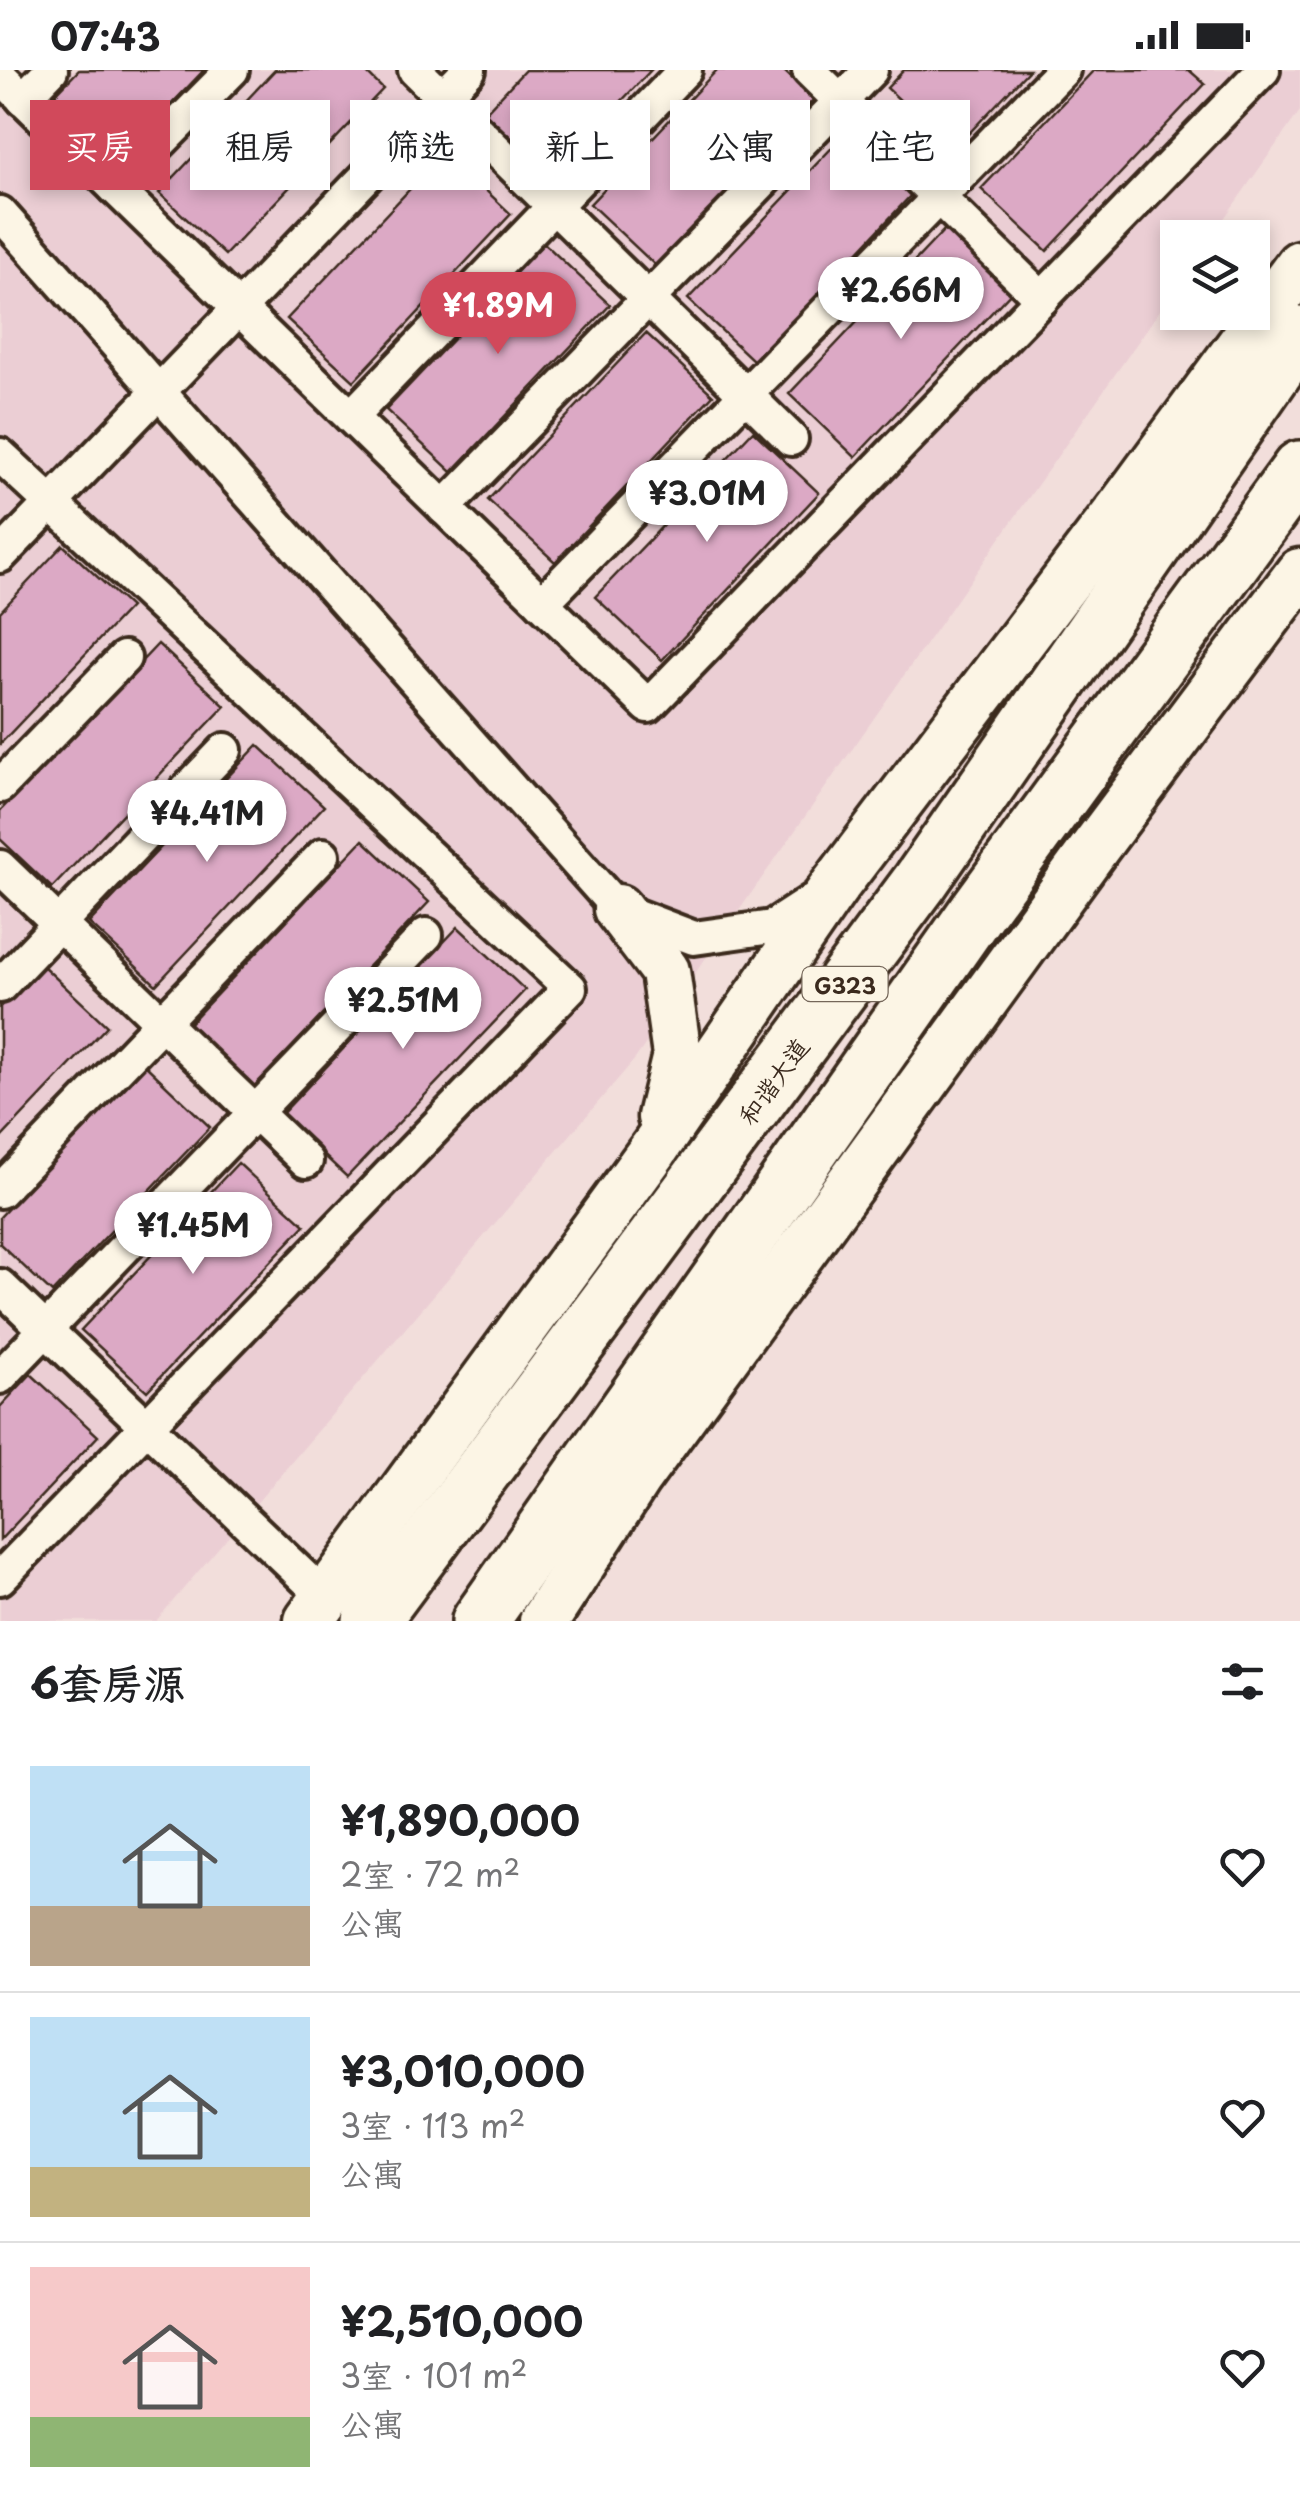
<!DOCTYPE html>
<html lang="zh">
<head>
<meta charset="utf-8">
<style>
  :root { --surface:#fff; --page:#f6f6f6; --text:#202124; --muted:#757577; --line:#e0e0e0; --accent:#d1495b }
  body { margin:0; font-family:"Playpen Sans","LXGW WenKai TC",sans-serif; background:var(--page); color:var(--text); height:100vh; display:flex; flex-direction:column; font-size:38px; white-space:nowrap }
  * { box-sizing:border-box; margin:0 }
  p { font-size:32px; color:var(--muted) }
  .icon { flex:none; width:55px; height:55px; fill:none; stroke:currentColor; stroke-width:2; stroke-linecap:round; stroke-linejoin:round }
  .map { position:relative; height:1551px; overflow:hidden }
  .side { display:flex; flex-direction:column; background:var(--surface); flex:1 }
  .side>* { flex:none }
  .top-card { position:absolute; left:30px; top:30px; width:1240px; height:90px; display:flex; gap:20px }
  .tools { position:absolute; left:1160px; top:150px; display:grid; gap:20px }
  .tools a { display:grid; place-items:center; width:110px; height:110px; border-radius:0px; background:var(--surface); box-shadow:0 5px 15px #0003; font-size:50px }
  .price { position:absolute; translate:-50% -85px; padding:0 22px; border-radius:35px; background:#fff; color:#222; font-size:32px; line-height:65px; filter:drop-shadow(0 2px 5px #0008) }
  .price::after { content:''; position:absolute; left:50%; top:60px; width:30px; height:22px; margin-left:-15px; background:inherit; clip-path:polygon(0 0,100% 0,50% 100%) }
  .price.active { background:var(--accent); color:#fff }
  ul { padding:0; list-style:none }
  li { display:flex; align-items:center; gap:30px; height:250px; padding:0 30px }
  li+li { border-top:2px solid var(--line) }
  li span { display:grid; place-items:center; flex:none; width:280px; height:200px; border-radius:0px; color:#555 }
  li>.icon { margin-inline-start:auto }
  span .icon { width:120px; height:120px; fill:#fffc; stroke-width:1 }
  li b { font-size:42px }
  h2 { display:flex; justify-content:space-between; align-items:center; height:120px; padding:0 30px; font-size:42px }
  .chip { padding:0 35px; border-radius:0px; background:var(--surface); box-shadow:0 5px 15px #0003; font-size:35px; line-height:90px }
  .chip.active { background:var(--accent); color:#fff }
  .status { display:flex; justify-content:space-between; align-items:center; height:70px; padding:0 50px; background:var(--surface); direction:ltr }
  .status svg { height:28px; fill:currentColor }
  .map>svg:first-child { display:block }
</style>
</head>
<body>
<div class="status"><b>07:43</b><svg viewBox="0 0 49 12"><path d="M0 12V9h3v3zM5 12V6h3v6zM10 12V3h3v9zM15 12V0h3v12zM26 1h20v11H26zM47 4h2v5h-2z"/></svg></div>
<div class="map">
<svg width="1300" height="1551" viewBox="0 0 1300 1551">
  <rect width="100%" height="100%" fill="#f2dedb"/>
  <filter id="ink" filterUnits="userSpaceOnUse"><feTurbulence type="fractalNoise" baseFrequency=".01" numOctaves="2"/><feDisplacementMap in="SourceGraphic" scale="20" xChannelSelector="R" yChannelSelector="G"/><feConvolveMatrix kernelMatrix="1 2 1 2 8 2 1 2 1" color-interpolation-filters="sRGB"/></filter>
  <g filter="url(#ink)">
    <path fill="#ebced4" d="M0,0h1300v41l-89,126 -33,1 -1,48 -542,773 -479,562h-156z"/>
    <g fill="#dca9c5" stroke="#3b2a1e" stroke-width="2.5">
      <path d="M79,0h125l-85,89 -66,-62z"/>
      <path d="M275,0h89l19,19 -158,166 -66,-62z"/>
      <path d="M525,0h126l-100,105 -66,-62z"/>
      <path d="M717,0h66l31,29 -157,168 -67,-63z"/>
      <path d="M904,0h125l-76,80 -66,-62z"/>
      <path d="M1094,0h95l16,14 -158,167 -66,-62z"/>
      <path d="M846,63l66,61 -157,168 -67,-63z"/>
      <path d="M445,82l66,62 -157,167 -67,-62z"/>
      <path d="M946,158l67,62 -158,167 -66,-63z"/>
      <path d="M544,173l66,62 -158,167 -66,-62z"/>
      <path d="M646,263l67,62 -158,167 -67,-62z"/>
      <path d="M753,361l66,62 -157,167 -67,-63z"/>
      <path d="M63,475l67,62 -130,137v-132z"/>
      <path d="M158,574l67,62 -173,182 -52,-49v-28z"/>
      <path d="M258,675l66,61 -168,179 -67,-62z"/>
      <path d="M363,770l66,62 -175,185 -66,-62z"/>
      <path d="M458,857l67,63 -178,187 -66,-62z"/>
      <path d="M41,894l66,62 -107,113v-132z"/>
      <path d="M144,994l66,63 -158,166 -52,-49v-27z"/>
      <path d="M238,1093l67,62 -158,166 -66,-61z"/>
      <path d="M31,1304l67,62 -98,104v-133z"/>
    </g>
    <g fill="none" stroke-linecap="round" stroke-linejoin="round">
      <defs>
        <g id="street">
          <path d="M415,0l376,369"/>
          <path d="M809,0l233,229"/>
          <path d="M0,6l648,630 615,-636"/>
          <path d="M23,29l28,-29"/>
          <path d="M115,118l117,-118"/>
          <path d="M0,143l618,696 76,29 78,-11 46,-30"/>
          <path d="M351,347l334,-347"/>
          <path d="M0,385l570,533 -570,590"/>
          <path d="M444,438l427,-438"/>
          <path d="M0,486l469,-486"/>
          <path d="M542,533l521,-533"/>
          <path d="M0,716l124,-128"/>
          <path d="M0,797l306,294"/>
          <path d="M0,916l225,-236"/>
          <path d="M0,1121l323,-336"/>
          <path d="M0,1216l326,312"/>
          <path d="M0,1307l426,-442"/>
        </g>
        <g id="secondary">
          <path d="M618,839l47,62 12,84 -15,62"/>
          <path d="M309,1551l345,-472 180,-262 289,-381 177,-241"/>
          <path d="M544,1551l92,-142 460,-633 204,-273"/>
        </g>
        <g id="highway">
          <path d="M371,1551l549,-739 380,-548"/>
          <path d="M480,1551l498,-711 322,-441"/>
        </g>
      </defs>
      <use href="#street" stroke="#3b2a1e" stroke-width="40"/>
      <use href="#secondary" stroke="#3b2a1e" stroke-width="55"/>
      <use href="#highway" stroke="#3b2a1e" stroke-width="62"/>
      <use href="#street" stroke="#fcf5e5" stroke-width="32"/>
      <use href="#secondary" stroke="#fcf5e5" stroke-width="48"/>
      <use href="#highway" stroke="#fcf5e5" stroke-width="55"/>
    </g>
  </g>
  <g text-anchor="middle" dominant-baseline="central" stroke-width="8" stroke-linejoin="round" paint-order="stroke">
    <rect fill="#fcf5e5" stroke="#75675a" stroke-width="2.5" x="802.5" y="897" width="85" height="34" rx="8"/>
    <g font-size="22" font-weight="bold" fill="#3b2a1e">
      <text x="845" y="914">G323</text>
    </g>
    <g font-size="25" fill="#3b2a1e" stroke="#fcf5e5">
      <text transform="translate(773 1011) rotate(-54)">和谐大道</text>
    </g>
  </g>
</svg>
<div class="tools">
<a><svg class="icon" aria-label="layers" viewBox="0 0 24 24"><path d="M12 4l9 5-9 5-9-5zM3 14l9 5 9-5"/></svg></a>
</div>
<b class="price" style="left:901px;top:272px">¥2.66M</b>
<b class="price active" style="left:498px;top:287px">¥1.89M</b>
<b class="price" style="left:707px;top:475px">¥3.01M</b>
<b class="price" style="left:207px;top:795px">¥4.41M</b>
<b class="price" style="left:403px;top:982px">¥2.51M</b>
<b class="price" style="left:193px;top:1207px">¥1.45M</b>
<div class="top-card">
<a class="chip active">买房</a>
<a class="chip">租房</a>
<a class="chip">筛选</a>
<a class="chip">新上</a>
<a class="chip">公寓</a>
<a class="chip">住宅</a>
</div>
</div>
<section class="side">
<h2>6套房源<svg class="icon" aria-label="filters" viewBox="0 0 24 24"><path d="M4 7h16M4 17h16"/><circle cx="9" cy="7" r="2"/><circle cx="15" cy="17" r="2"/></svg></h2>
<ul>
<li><span style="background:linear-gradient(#bfe0f5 70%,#b9a48a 0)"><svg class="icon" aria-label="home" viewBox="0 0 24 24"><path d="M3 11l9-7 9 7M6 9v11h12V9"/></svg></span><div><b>¥1,890,000</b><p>2室 · 72 m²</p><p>公寓</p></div><svg class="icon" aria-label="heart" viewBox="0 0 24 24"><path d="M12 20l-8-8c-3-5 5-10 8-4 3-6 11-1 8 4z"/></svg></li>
<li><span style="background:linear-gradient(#bfe0f5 75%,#c2b280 0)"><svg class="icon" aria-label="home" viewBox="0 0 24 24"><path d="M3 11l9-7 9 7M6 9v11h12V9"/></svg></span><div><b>¥3,010,000</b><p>3室 · 113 m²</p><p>公寓</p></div><svg class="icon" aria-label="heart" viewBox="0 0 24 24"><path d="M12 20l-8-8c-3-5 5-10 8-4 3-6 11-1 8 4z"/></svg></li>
<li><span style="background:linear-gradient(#f6c9c9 75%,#8fb573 0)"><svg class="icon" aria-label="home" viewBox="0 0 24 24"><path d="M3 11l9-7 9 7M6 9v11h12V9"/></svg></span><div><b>¥2,510,000</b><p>3室 · 101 m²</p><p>公寓</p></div><svg class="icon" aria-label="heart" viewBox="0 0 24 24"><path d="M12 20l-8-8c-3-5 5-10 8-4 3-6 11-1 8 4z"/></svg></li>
</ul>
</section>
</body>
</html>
